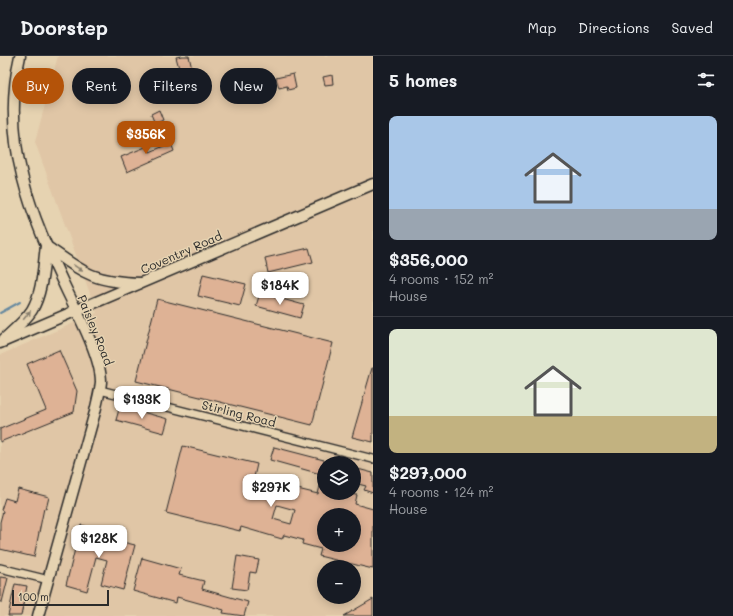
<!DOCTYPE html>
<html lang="en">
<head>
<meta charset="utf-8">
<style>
  :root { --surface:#171b24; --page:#242831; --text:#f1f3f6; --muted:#9ea1a6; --line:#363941; --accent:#b45309 }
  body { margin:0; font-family:Mali,sans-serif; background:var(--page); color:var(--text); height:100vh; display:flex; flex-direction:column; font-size:15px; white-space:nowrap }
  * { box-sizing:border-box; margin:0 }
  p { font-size:13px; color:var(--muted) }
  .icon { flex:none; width:22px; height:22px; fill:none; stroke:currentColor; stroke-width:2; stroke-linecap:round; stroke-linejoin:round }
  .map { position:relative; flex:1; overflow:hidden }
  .drawer { display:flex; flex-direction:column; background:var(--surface); width:360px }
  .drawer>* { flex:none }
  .top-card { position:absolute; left:12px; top:12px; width:301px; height:36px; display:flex; gap:8px }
  .controls { position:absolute; left:317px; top:400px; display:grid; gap:8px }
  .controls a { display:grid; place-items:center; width:44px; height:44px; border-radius:50%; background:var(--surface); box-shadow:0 2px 10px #0003; font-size:20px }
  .scale { position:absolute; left:12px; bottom:10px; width:97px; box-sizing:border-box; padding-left:4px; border:2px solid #2b2b2b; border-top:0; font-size:11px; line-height:14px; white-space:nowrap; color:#2b2b2b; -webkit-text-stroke:3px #e6d3b1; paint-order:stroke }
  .price { position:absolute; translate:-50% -34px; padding:0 9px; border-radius:8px; background:#fff; color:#222; font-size:13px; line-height:26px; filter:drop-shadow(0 1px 2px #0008) }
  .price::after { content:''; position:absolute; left:50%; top:24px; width:12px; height:9px; margin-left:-6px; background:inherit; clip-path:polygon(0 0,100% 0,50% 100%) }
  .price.on { background:var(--accent); color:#fff }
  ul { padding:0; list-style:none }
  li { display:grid; align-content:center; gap:8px; height:212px; padding:0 16px }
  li+li { border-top:1px solid var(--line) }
  li span { display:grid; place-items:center; height:124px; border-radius:8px; color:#555 }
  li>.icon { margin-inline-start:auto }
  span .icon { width:72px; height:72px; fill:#fffc; stroke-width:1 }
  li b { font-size:17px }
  h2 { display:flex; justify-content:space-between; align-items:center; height:48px; padding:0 16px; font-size:17px }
  .chip { padding:0 14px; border-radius:18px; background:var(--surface); box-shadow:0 2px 10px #0003; font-size:14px; line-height:36px }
  .chip.on { background:var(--accent); color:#fff }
  header { display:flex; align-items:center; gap:24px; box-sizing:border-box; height:56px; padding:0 20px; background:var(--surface); border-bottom:1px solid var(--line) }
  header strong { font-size:19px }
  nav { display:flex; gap:22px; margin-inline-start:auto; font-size:14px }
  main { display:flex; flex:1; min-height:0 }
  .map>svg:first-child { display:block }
</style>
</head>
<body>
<header>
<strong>Doorstep</strong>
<nav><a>Map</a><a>Directions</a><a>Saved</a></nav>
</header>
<main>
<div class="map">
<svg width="373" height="560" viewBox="0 0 373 560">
  <rect width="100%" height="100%" fill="#e6d3b1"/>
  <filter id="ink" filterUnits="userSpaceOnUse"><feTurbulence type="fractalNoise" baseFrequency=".025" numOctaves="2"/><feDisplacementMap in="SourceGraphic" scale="8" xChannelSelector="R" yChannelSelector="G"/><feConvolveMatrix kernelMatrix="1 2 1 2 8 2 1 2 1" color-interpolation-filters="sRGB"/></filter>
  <g filter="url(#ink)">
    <path fill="#e0c6a6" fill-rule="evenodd" d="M58,0h315v560h-373v-261l97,-42 -62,-171zM324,407h30v30h-30zM324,459h30v30h-30zM324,511h30v30h-30z"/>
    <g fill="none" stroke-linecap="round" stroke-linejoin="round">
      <path stroke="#6689a0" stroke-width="2" d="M0,257l20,-11"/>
    </g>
    <g fill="#deb295" stroke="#2b2b2b" fill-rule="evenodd">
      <path d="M182,0h7l3,13 -12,3 -4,-15z"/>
      <path d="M293,18l3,14 -8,2 -1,-4 -8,2 -3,-10z"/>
      <path d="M332,19l1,9 -8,1 -2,-8z"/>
      <path d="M159,54l4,10 -8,4 -4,-10z"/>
      <path d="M168,80l6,15 -47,21 -6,-15 27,-11 2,6 14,-6 -3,-7z"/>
      <path d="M309,192l4,14 -45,11 -3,-15z"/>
      <path d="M203,218l43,10 -6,22 -42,-10z"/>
      <path d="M260,237l44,12 -4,13 -44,-12z"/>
      <path d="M157,243l176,44 -21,82 -176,-44z"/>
      <path d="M59,294l18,41 -3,21 -74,30v-13l46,-19 -19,-46z"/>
      <path d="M372,312h1v74l-21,-5z"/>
      <path d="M120,350l48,13 -4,14 -48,-13z"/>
      <path d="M183,390l74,18 -5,22 31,9 2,-9 33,8 4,-16h2v15l33,2 -2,9 18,5v60l-54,-13 2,-7 -19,-5 1,-4 -19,-5 -2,4 -41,-12 -1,4 -74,-18zM277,449l18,5 -4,14 -18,-5zM324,458l30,1v30h-30z"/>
      <path d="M274,391l50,13v15l-54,-15z"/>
      <path d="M354,412l19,5v20l-9,-3 2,-4 -12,-3z"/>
      <path d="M18,433l31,8 -3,12 -2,-1 -10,49 -34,-8v-27l3,-11 -2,-1 4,-12 10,3z"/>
      <path d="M81,469l27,7 -2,6 29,7 -12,45 -22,-6 6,-24 -11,-3 -9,34 -21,-6z"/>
      <path d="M237,500l22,4 -3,13 -6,-1 -3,18 -15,-2z"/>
      <path d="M142,502l39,11 -2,6 25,6 -2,8 46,13 -4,14 -21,-3 1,-3 -47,-13 -1,6 -43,-12z"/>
      <path d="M0,521l8,1 -6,24h-2z"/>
      <path d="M15,528l12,2 -6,30h-13z"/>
      <path d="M373,543v17h-29z"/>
    </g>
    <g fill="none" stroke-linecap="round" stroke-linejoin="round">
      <defs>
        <g id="street">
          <path d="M100,334l273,69"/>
          <path d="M0,512l49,12"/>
        </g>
        <g id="secondary">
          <path d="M20,0c-20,86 11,159 47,235 11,23 34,66 34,91 -1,10 -4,20 -6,30l-57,204"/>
          <path d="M46,190c37,26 46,36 94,37"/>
          <path d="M4,283c10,-9 21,-18 28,-29 11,-19 11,-43 14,-64"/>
          <path d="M0,287l373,-159"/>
        </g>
      </defs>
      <use href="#street" stroke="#2b2b2b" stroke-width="10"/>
      <use href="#secondary" stroke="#2b2b2b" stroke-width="13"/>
      <use href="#street" stroke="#e6d3b1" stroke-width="7"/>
      <use href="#secondary" stroke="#e6d3b1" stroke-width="10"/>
    </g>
    <defs><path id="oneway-solid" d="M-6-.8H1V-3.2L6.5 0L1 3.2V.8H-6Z"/></defs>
    <g fill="#887f6e">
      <use href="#oneway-solid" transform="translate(78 212) rotate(34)"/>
      <use href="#oneway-solid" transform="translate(27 259) rotate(-51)"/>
    </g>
  </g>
  <g text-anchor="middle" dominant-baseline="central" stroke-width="3" stroke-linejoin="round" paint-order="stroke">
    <g font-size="12" fill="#2b2b2b" stroke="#e6d3b1">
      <text transform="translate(181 196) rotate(-24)">Coventry Road</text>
      <text transform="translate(96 274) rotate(68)">Paisley Road</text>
      <text transform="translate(239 357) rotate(14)">Stirling Road</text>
    </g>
  </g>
</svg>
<div class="controls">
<a><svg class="icon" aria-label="layers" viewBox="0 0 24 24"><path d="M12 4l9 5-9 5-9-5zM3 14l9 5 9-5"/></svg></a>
<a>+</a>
<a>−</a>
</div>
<div class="scale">100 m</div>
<b class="price on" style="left:146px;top:99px">$356K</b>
<b class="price" style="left:280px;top:250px">$184K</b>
<b class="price" style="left:142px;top:364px">$133K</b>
<b class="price" style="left:271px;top:452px">$297K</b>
<b class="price" style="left:99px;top:503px">$128K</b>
<div class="top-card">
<a class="chip on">Buy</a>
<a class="chip">Rent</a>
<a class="chip">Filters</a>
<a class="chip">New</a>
</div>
</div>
<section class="drawer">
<h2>5 homes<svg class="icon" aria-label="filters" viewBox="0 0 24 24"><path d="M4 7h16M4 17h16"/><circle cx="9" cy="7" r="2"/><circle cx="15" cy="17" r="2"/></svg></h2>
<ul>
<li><span style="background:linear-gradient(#a9c7e8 75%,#9aa5b1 0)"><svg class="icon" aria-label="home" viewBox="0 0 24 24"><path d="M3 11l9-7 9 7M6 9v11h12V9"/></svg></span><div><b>$356,000</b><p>4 rooms · 152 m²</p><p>House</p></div></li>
<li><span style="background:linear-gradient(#dfe7d0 70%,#c2b280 0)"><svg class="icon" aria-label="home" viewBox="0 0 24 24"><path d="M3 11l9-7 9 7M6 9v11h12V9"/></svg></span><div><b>$297,000</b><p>4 rooms · 124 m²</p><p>House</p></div></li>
</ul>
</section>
</main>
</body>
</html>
